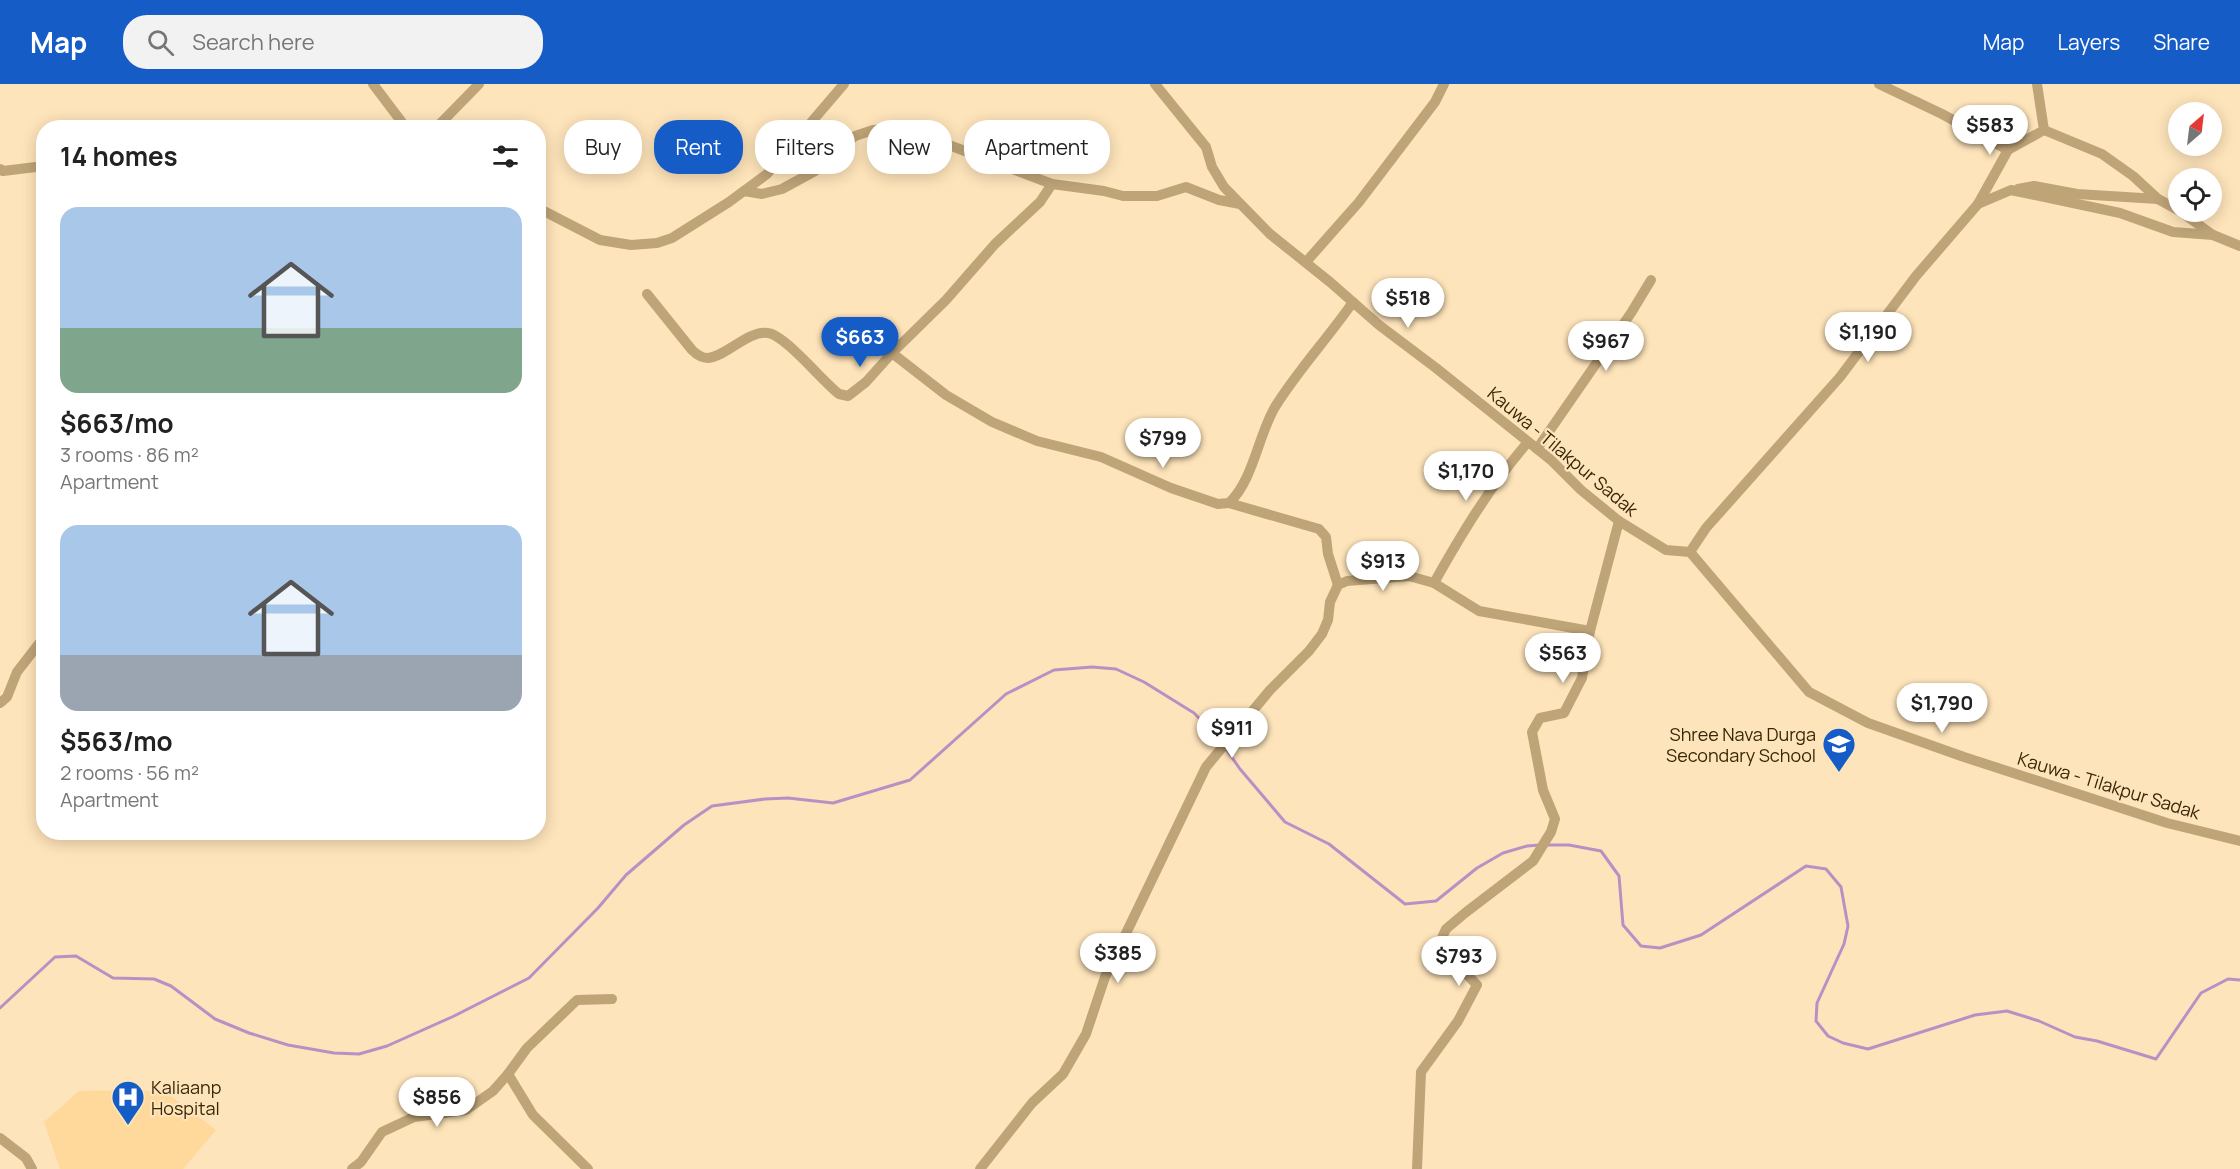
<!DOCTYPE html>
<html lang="en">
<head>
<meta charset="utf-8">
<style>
  :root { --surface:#fff; --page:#f2f2f2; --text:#222; --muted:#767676; --accent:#155cc7 }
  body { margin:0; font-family:Manrope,sans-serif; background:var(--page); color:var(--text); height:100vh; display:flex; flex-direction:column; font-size:22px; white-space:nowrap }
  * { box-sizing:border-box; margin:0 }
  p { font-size:20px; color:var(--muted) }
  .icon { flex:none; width:33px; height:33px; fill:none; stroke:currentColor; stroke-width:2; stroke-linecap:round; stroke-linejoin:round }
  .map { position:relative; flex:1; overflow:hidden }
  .drawer { position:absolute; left:36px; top:36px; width:510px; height:720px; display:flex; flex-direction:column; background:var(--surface); border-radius:24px; box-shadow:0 3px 15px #0003 }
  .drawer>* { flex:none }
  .hud { position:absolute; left:564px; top:36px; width:570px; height:54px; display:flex; gap:12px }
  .needle { width:39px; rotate:28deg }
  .tools { position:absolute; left:2168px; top:18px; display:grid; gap:12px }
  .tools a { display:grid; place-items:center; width:54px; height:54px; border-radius:50%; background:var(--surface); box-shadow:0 3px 15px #0003; font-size:30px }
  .price { position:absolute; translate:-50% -51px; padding:0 14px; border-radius:21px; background:#fff; color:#222; font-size:20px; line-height:39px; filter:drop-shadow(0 2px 3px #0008) }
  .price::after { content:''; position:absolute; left:50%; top:36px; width:18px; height:14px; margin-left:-9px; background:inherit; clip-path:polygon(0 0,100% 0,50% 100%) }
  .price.current { background:var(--accent); color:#fff }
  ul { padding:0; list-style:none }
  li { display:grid; align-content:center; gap:12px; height:318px; padding:0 24px }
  li span { display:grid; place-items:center; height:186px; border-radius:18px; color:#555 }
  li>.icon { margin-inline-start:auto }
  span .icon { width:108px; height:108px; fill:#fffc; stroke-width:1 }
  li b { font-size:26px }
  h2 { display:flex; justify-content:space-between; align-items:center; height:72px; padding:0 24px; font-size:26px }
  .chip { padding:0 21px; border-radius:24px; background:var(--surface); box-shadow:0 3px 15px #0003; font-size:21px; line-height:54px }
  .chip.current { background:var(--accent); color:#fff }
  header { display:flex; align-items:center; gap:36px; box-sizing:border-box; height:84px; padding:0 30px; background:var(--accent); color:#fff }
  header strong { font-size:28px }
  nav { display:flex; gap:33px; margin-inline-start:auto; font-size:21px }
  .search { width:420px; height:54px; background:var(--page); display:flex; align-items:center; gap:15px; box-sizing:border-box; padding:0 21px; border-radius:24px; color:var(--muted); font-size:22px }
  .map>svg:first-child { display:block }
</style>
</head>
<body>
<header>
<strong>Map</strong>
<div class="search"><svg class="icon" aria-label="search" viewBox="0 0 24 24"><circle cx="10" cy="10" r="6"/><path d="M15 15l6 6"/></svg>Search here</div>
<nav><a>Map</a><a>Layers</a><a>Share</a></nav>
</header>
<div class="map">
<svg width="2240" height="1085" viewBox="0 0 2240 1085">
  <rect width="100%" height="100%" fill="#fee4ba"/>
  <path fill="#ffd99b" d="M140,1006l28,4 48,36 -33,39h-123l-16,-47 35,-31z"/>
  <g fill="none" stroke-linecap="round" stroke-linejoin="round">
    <g stroke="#ba90c4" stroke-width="3">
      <path d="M1226,665l14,20 45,53 44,22 76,60 31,-3 41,-33 26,-15 24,-7 13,-1"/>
      <path d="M1547,761h22l32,6 18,25 4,49 18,21 19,2 41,-13 105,-69 20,3 15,18 7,39 -4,18 -27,59 -1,18 12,15 15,7 25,6 107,-34 32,-4 32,10 36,16 22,4 59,18 45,-66 27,-14 12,1"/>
      <path d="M0,924l55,-51 21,-1 37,22 41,1 17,7 44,33 34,14 39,12 46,8 25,1 28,-8 65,-29 77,-39 69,-70 28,-33 58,-50 28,-19 53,-7 23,-1 45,5 77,-23 96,-86 48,-24 38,-3 24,2 28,13 50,31 29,30"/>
    </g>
    <g stroke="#bfa478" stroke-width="10">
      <path d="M373,0l31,41 17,3"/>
      <path d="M1155,0l51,63 6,20 12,20 46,47 60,48 49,43 57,43 115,92 30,30 38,31 47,29 24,2 119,140 59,31 96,34 203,66 73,18"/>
      <path d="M1879,0l63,30 66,36 36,-20 -7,-46"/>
      <path d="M436,44l43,-44"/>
      <path d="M2044,46l58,24 31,22 25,23 20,11"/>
      <path d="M0,85l3,2 41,-5"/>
      <path d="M2018,105l16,-3 43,8 81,5"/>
      <path d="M744,107l18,3 20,-5 33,-18 40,-35 18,-6 31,-2 148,56 52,7 19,5h34l29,-9 33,13 21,4"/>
      <path d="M1978,120l33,-14 109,23 53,19 40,3"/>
      <path d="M538,124l62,32 31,5 26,-2 15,-5 57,-36 38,-28 77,-90"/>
      <path d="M2181,128l32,23 27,11"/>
      <path d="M1306,178l53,-60 76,-100 9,-18"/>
      <path d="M647,210l45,56c4,4 9,8 16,8 19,-2 40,-28 60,-25 17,2 55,49 71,61l9,2 18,-14 26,-29 54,-53 49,-56 45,-42 12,-18"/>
      <path d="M892,269l54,42 46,27 45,19 64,16 70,31 47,16 11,-1c24,-22 29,-67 46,-96 23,-37 53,-69 78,-105"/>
      <path d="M1537,365l94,-136 20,-33"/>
      <path d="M1229,419l90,26 7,8 2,17 10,31"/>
      <path d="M1690,468l16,-24 134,-151 76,-101 62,-72 30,-54"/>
      <path d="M1434,499c28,-50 57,-98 94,-141"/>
      <path d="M0,619l7,-6 10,-25 27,-35"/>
      <path d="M0,1054l26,20 6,11"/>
      <path d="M352,1085l9,-7 21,-30 32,-15 52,-7 27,-19 15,-17"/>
      <path d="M588,1085l-55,-54 -25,-41 19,-26 50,-48 35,-1"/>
      <path d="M980,1085l52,-66 31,-29 23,-40 19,-57 101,-210 64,-77 39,-39 13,-17 6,-14 2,-18 8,-17 9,-4 62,-5 25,7 45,28 111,20"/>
      <path d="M1417,1085l4,-97 37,-51 19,-36 -32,-33 -5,-10 6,-13 19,-16 68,-52 18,-29 4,-13 -12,-29 -11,-58 8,-14 24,-5 18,-35 8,-47 29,-110"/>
    </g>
  </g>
  <defs>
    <symbol id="school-pin" viewBox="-11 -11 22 30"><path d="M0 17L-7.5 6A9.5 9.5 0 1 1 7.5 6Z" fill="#155cc7" stroke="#fee4ba"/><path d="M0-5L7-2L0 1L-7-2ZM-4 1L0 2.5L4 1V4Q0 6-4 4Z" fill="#fff"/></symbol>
    <symbol id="hospital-pin" viewBox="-11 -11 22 30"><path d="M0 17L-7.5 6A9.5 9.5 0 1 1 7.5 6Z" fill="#155cc7" stroke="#fee4ba"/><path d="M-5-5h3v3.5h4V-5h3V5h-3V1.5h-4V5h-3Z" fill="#fff"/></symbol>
  </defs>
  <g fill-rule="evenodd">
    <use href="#school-pin" x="1820" y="641" width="38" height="52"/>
    <use href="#hospital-pin" x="109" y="994" width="38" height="52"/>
  </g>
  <g text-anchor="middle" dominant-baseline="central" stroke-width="4.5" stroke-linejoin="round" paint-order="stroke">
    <g font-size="18" fill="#372708" stroke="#fee4ba">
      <text transform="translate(1563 367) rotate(40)">Kauwa - Tilakpur Sadak</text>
      <text transform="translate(2109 701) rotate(17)">Kauwa - Tilakpur Sadak</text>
    </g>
    <g font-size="18" fill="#372708" stroke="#fee4ba" text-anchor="end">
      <text x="1816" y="650">Shree Nava Durga<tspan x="1816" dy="21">Secondary School</tspan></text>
      <text x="151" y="1003" text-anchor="start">Kaliaanp<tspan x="151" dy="21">Hospital</tspan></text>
    </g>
  </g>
</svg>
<div class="tools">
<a><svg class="needle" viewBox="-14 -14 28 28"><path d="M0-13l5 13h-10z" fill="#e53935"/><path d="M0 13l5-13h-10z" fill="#767676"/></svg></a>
<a><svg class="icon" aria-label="locate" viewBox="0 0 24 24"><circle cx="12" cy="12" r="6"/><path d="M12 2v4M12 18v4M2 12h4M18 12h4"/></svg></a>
</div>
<b class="price" style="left:1990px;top:72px">$583</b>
<b class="price" style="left:1408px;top:245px">$518</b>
<b class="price" style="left:1868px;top:279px">$1,190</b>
<b class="price current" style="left:860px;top:284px">$663</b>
<b class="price" style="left:1606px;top:288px">$967</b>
<b class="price" style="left:1163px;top:385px">$799</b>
<b class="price" style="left:1466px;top:418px">$1,170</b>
<b class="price" style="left:1383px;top:508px">$913</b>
<b class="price" style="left:1563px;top:600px">$563</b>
<b class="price" style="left:1942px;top:650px">$1,790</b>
<b class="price" style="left:1232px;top:675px">$911</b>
<b class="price" style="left:1118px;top:900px">$385</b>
<b class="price" style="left:1459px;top:903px">$793</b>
<b class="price" style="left:437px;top:1044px">$856</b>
<div class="hud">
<a class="chip">Buy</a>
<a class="chip current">Rent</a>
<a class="chip">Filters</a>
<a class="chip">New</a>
<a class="chip">Apartment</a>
</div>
<section class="drawer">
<h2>14 homes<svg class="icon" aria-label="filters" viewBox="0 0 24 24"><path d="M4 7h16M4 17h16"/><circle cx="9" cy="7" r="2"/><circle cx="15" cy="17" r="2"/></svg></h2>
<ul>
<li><span style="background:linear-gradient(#a9c7e8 65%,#7fa58c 0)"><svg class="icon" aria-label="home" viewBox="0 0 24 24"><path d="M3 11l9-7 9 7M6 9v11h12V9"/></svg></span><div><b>$663/mo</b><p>3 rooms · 86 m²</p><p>Apartment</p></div></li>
<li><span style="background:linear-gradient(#a9c7e8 70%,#9aa5b1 0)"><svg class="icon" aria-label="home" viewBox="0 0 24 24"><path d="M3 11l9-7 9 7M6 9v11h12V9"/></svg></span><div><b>$563/mo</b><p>2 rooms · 56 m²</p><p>Apartment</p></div></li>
</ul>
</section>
</div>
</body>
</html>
